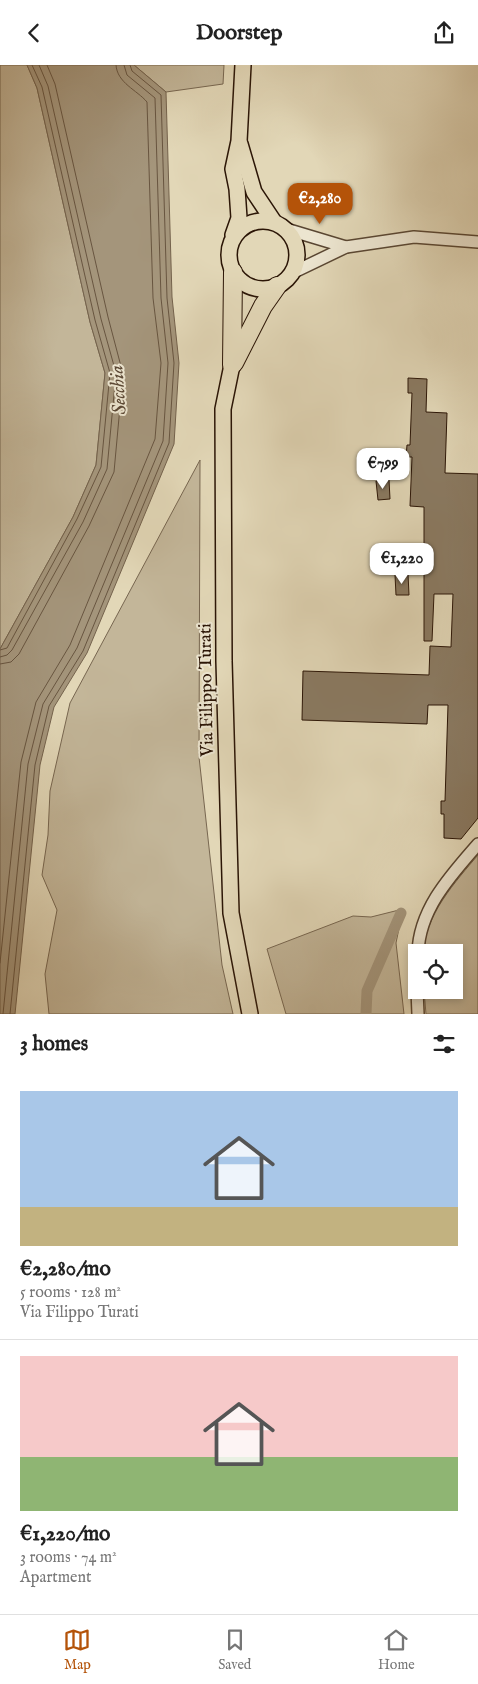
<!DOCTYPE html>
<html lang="en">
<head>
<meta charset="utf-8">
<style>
  :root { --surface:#fff; --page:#f6f6f6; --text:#222; --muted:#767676; --line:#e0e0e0; --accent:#b45309 }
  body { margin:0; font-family:"IM FELL English",serif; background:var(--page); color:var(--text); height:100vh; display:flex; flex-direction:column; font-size:19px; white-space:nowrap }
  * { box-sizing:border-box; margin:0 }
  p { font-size:16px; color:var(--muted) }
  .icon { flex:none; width:28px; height:28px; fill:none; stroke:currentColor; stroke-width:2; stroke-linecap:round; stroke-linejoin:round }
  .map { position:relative; height:949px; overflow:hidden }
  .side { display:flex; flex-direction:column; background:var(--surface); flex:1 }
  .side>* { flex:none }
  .fabs { position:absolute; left:408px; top:879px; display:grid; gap:10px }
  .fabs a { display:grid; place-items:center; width:55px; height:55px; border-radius:0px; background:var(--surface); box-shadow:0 2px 8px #0003; font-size:25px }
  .price { position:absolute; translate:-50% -42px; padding:0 11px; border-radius:10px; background:#fff; color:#222; font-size:16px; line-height:32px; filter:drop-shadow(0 1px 2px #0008) }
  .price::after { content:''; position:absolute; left:50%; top:30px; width:15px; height:11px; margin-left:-8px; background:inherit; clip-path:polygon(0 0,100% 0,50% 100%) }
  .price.selected { background:var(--accent); color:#fff }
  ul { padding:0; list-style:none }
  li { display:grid; align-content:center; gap:10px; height:265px; padding:0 20px }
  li+li { border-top:1px solid var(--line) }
  li span { display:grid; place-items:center; height:155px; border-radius:0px; color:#555 }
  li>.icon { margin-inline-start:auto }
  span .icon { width:90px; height:90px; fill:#fffc; stroke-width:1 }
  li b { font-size:21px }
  h2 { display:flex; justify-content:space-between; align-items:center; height:60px; padding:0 20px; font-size:21px }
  header { display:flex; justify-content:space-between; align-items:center; height:65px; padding:0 20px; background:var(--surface); font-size:22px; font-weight:700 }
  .menu { display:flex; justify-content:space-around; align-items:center; height:70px; border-top:1px solid var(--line); background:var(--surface); font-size:14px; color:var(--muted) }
  .menu a { display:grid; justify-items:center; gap:2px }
  .menu .selected { color:var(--accent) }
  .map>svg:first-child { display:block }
</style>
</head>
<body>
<header><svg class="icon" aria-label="back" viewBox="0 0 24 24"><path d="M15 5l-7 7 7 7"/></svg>Doorstep<svg class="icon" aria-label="share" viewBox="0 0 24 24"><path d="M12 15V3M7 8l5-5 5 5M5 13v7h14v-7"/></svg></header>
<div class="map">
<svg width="478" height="949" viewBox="0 0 478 949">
  <rect width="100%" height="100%" fill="#e2d7b7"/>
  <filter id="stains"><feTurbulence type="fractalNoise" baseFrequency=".004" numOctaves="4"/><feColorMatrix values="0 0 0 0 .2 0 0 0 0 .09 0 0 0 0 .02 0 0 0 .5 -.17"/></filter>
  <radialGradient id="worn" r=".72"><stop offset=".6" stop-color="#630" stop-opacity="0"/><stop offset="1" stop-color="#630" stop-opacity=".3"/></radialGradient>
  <g fill="#c3b699" stroke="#776650">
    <path d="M0,0h27l10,23 53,234 15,51 -9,92 -23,52 -73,132z"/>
    <path d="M134,0h90l-1,19 -57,8z"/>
    <path d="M200,395l-1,297 23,208 11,49h-184l-4,-40 12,-64 -15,-35 6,-40 2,-44 20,-88z"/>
    <path d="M478,790v159h-52l-2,-24h30v-37l-30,-1c0,-36 32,-71 54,-97z"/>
    <path d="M403,844l-7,34 8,71h-118l-19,-65 86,-33 18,1z"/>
  </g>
  <path fill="#a4957b" stroke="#74624c" d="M27,0h107l32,27 6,205 7,66 -5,81 -87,209 -33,54 -14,58 -25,249h-15v-365l73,-132 23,-52 9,-92 -15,-51 -53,-234z"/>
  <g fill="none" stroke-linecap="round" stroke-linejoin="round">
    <g stroke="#685540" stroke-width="1">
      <path d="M0,585l7,-2 70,-129 24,-52 9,-94 -15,-53 -53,-233 -10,-22"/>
      <path d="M0,592l7,-2 5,-5 71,-128 24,-53 9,-96 -15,-54 -53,-233 -9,-21"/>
      <path d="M0,599l11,-2 8,-8 70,-128 25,-54 9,-98 -15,-57 -53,-233 -8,-19"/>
      <path d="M0,898l21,-201 15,-60 34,-57 85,-206 6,-76 -8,-65 -6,-196c-10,-12 -30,-19 -31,-37"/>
      <path d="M3,949l25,-250 15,-60 34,-56 86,-207 5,-78 -7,-65 -6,-200 -28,-23 -3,-10"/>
      <path d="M10,949l25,-249 14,-59 34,-55 86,-208 5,-80 -7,-65 -6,-203 -29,-24 -2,-6"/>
    </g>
    <path stroke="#a4957b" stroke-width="11" d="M366,949l1,-23 34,-78"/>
  </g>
  <g fill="#8a7a62" stroke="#2b1506">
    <path d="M408,313l19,1 -1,33 21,1 -2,60 33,1v344l-17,21 -17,-1v-24h-3v-13h4l3,-96h-20l-1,19 -125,-4 1,-49 126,4 1,-29 21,1 2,-53h-19l-2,47h-8v-134l-14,-1 2,-49h-6l1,-12h3l2,-52h-4z"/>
    <path d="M389,415l1,19 -12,1 -2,-19z"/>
    <path d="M408,509l1,21h-13l-1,-20z"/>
  </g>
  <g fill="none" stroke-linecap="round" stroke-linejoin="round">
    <defs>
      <g id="minor">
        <path d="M286,164l60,18"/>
        <path d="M292,208l54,-26 68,-10 64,5"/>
        <path d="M418,888c1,-44 33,-78 60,-109"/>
        <path d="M417,925l1,24"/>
      </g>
      <g id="major">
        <path d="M240,79l14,48 20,30"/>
        <circle cx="263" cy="190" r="34"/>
        <path d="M233,170l6,-17 -2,-29 -4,-20 6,-28 4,-76"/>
        <path d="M232,300l-9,44 1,252 7,252 19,101"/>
      </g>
      <g id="highway">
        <path d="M234,298l29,-57 14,-20"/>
        <path d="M232,300l1,-93"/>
      </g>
    </defs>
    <use href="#minor" stroke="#594632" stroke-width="14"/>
    <use href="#major" stroke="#2b1506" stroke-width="18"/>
    <use href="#highway" stroke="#2b1506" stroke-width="20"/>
    <use href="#minor" stroke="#ece5d0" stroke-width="11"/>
    <use href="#major" stroke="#e2d7b7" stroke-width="15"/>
    <use href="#highway" stroke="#e2d7b7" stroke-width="18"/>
  </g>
  <g text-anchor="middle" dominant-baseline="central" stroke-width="4" stroke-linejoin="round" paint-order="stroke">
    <g font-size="18" fill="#2b1506" stroke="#ece5d0">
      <text transform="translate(207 625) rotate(-91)">Via Filippo Turati</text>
    </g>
    <g font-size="19" font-style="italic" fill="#5b4835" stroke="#ece5d0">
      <text transform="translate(119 325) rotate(-94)">Secchia</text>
    </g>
  </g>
  <rect width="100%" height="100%" filter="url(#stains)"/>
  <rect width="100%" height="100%" fill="url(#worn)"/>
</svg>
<div class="fabs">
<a><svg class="icon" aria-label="locate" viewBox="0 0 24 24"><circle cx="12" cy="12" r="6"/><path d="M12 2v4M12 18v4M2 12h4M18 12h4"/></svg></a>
</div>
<b class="price selected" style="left:320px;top:160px">€2,280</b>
<b class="price" style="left:383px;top:425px">€799</b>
<b class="price" style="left:402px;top:520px">€1,220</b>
</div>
<section class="side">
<h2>3 homes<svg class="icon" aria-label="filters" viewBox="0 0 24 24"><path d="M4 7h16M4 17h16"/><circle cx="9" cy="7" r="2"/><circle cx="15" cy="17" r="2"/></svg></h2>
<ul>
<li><span style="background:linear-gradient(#a9c7e8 75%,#c2b280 0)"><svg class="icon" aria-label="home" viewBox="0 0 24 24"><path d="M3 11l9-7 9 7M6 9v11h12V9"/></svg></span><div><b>€2,280/mo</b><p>5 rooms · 128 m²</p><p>Via Filippo Turati</p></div></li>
<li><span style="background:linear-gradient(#f6c9c9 65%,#8fb573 0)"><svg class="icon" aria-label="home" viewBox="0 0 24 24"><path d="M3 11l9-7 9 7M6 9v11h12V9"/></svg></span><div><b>€1,220/mo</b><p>3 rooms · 74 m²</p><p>Apartment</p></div></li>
</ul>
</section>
<nav class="menu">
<a class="selected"><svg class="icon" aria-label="map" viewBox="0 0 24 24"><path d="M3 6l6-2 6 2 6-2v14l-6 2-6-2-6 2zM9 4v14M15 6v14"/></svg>Map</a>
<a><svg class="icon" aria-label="saved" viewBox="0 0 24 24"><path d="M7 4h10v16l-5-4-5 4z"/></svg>Saved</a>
<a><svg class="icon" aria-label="home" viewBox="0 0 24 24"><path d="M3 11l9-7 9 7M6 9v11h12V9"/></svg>Home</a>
</nav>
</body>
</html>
